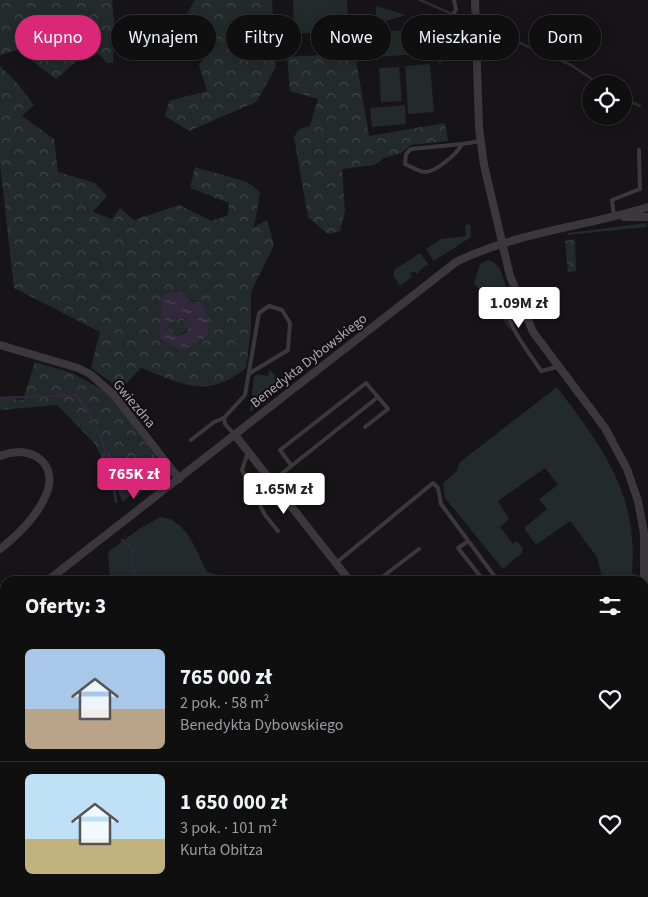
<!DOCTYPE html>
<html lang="pl">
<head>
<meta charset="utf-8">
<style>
  :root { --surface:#100f10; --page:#191819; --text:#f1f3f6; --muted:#9c9c9f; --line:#302f30; --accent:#db2777 }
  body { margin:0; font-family:"Source Sans 3",sans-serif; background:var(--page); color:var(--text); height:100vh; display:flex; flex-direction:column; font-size:19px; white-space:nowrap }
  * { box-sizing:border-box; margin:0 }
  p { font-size:16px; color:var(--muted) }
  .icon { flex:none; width:28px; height:28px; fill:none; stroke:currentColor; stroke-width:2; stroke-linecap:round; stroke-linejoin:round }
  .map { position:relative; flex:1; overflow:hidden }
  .side { position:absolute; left:0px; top:576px; width:649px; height:321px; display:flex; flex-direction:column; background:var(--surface); border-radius:15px 15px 0 0; box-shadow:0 2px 12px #0003,0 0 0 1px var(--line) }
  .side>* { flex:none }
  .hud { position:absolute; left:15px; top:15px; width:619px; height:45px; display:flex; gap:10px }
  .tools { position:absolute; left:582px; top:75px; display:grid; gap:10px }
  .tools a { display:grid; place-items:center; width:50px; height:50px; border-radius:50%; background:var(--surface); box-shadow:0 2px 12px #0003,0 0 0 1px var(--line); font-size:25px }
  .price { position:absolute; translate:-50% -42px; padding:0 11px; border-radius:5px; background:#fff; color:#222; font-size:16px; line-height:32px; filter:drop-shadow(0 1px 2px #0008) }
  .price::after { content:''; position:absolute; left:50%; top:30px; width:15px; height:11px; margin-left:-8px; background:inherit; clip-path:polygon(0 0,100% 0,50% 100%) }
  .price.selected { background:var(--accent); color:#fff }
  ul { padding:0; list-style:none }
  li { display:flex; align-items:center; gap:15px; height:125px; padding:0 25px }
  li+li { border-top:1px solid var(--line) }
  li span { display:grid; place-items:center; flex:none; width:140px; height:100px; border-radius:8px; color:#555 }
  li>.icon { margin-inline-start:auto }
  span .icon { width:60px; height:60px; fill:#fffc; stroke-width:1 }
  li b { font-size:21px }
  h2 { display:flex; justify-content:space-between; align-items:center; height:60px; padding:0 25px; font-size:21px }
  .chip { padding:0 18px; border-radius:22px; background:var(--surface); box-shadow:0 2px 12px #0003,0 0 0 1px var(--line); font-size:18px; line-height:45px }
  .chip.selected { background:var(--accent); color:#fff }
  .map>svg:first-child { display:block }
</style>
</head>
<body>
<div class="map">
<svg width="648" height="897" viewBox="0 0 648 897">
  <defs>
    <pattern id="forest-crowns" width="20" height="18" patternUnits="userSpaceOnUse" patternTransform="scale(1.25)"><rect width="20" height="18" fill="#222a2b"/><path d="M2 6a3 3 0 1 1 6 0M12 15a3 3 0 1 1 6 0" fill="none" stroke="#404648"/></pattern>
    <pattern id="water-ripples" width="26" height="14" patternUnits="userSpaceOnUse" patternTransform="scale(1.25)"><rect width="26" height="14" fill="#31293b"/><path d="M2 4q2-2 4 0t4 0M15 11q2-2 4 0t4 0" fill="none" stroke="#4c4555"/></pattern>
  </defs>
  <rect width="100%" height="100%" fill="#161416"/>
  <g fill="#222a2b">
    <path d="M293,0h54l2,31 -55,3z"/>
    <path d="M376,6l30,9 -30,9z"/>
    <path d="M426,28l2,25 -49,4 -1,-25z"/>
    <path d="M449,32l8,2 -17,30 -7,-8 -1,-13 8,-9z"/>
    <path d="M430,64l4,48 -26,2 -3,-48z"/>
    <path d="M399,67l3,34 -21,1 -2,-34z"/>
    <path d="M405,105l1,19 -34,3 -2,-19z"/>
    <path d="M647,223l-1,4 -78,8v-2z"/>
    <path d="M470,224l1,13 -37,24 -8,-12 15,-10 25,-3 -1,-11z"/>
    <path d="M420,253l9,12h-3l-9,9 -3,-3 -4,3 2,3 -12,9 -7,-11 1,-5z"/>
    <path d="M488,260c16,3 17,29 22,42l-5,4v10l7,16 -38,-49 6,-19z"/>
    <path d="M270,370l6,6 6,12 -32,24 4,-35 3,-3 11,2z"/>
    <path d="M557,387c44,59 82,106 75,186l5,4v4h-34l-6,-24 -27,-36 -34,24 -12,-17 23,-19 -8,-10 19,-14 -13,-17 -47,33 11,18 -9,8 13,17 4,-3 6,8 -1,4 -19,16 -58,-71 -2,-15 13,-11 4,-10z"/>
    <path d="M160,517c27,2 36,34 47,55l38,9h-135l-2,-29 31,-23z"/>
    <path d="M0,843l5,14v35l36,1v4h-41z"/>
  </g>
  <g fill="url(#forest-crowns)" fill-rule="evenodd">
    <path d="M0,0h112l3,31 -2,32h-6l-9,-10 -15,3 -27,23 -39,-29 -17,5z"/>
    <path d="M195,0h77l4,67 -20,35 -67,29 -24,-15 4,-15 38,-10 -8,-26 17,-26 -34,-17z"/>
    <path d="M355,53l14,83 76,-13 3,18 -37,4 -10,8 -17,5 -10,7 -32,4 3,42 -5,20 -12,3 -20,-17 -14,-80 5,-8 11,-3 8,-27 -28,-8 -3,-34z"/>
    <path d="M0,66l17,17 17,22 -12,11 32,23 4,33 37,11 12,13 -14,16 19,7 8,-11 14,12 45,-15 33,16 16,-6 1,-12 -39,-15 5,-21 52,15 13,10 -6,35 13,-7 7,25 -23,47v38l-5,38c-40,32 -63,16 -105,0l-20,21 -30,-21 9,-36 -86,-44 -14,-124zM164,294l36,8 8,13v21l-48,3z"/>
    <path d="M575,239l1,32 -8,1 -3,-31z"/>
    <path d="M183,317l6,12 -11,7 -12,-7 3,-6z"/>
    <path d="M35,362l37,11 36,20 54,72 -39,37 -28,-58 -38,-39 -57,5v-12l23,2z"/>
  </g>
  <g fill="url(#water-ripples)" fill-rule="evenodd">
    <path d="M180,291l11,10 9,1 8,13v21l-26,15 -22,-12 1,-35 3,-10zM183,317l3,4 -2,5 5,3 -4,4 -7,3 -12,-7 3,-6z"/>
    <path d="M42,893v-1l224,1 -2,4h-222z"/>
  </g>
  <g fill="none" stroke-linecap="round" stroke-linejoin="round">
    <g stroke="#31293b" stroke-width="2.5">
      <path d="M420,0l151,65 28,19"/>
      <path d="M624,99l16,7"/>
      <path d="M0,398l76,-3c25,31 35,67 40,107"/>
      <path d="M122,540l11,10 -1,13 4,18"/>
    </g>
    <g stroke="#3c373d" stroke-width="4">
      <path d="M452,18l4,-9 -2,-9"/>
      <path d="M451,26v-5"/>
      <path d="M462,144l-51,5 -5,5 -1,10c6,3 13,7 19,8 11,1 34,-19 38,-28l19,-3"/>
      <path d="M614,217l-2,-17 28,-11 -1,-39"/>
      <path d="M517,298c-4,4 -9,6 -10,12 0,15 26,48 34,61l16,-4"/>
      <path d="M365,427l23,-18 -10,-12"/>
      <path d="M235,435l-10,-11 -1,-6 21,-23 14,-82 10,-7 13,4 8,13 -2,27 -38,23"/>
      <path d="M191,440l23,-18 10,-4"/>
      <path d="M248,452l-6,18 23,45 13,16"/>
      <path d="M270,480l10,-5 98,-78 -12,-14 -86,67 11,15"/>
      <path d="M467,542l-9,6 26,33"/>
      <path d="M336,563l97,-80 5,5 3,16 57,77"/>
      <path d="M377,581l42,-32"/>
      <path d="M0,689l5,2"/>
      <path d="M0,802l5,-11"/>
      <path d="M510,897l7,-5"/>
    </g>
    <g stroke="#3c373d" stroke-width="8">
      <path d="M475,0l4,128 5,37 26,111 23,56 72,96 22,41 11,32 6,32v50"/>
      <path d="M624,217h24"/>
      <path d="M0,345l78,23 12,6 23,20 66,85"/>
      <path d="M235,435l115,146"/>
      <path d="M0,456c31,-13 61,8 45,41 -8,19 -29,40 -45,52"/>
      <path d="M47,581l409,-319c61,-30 128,-35 192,-55"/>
      <path d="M0,623l5,-6"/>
      <path d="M487,892v5"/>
    </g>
    <g stroke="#49434b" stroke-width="10">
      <path d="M644,836l4,-19"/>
      <path d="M630,897l1,-5"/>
      <path d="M644,897l4,-18"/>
    </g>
  </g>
  <g text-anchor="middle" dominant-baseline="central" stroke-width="4" stroke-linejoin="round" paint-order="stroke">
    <g font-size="14" fill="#b1a5b7" stroke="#110f11">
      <text transform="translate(309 361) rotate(-38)">Benedykta Dybowskiego</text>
      <text transform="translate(134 404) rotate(50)">Gwiezdna</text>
    </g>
  </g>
</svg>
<div class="tools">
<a><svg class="icon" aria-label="locate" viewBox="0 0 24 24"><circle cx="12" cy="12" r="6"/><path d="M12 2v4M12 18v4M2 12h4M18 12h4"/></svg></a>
</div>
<b class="price" style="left:519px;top:329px">1.09M zł</b>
<b class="price selected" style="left:134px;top:500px">765K zł</b>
<b class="price" style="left:284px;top:515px">1.65M zł</b>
<div class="hud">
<a class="chip selected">Kupno</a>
<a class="chip">Wynajem</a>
<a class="chip">Filtry</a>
<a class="chip">Nowe</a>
<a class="chip">Mieszkanie</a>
<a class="chip">Dom</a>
</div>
<section class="side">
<h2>Oferty: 3<svg class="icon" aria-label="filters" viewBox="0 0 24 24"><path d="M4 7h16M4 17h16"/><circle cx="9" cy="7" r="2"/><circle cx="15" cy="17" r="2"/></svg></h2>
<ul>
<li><span style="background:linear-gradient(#a9c7e8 60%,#b9a48a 0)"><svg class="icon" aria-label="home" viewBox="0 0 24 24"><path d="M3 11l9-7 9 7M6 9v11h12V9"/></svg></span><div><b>765 000 zł</b><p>2 pok. · 58 m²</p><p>Benedykta Dybowskiego</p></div><svg class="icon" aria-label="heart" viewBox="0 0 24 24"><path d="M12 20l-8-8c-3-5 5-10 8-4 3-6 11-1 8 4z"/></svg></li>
<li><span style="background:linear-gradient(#bfe0f5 65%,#c2b280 0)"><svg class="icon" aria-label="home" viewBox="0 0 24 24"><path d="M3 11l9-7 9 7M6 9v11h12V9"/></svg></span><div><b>1 650 000 zł</b><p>3 pok. · 101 m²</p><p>Kurta Obitza</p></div><svg class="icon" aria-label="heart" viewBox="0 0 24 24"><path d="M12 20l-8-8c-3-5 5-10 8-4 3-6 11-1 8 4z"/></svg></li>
</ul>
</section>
</div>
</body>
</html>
